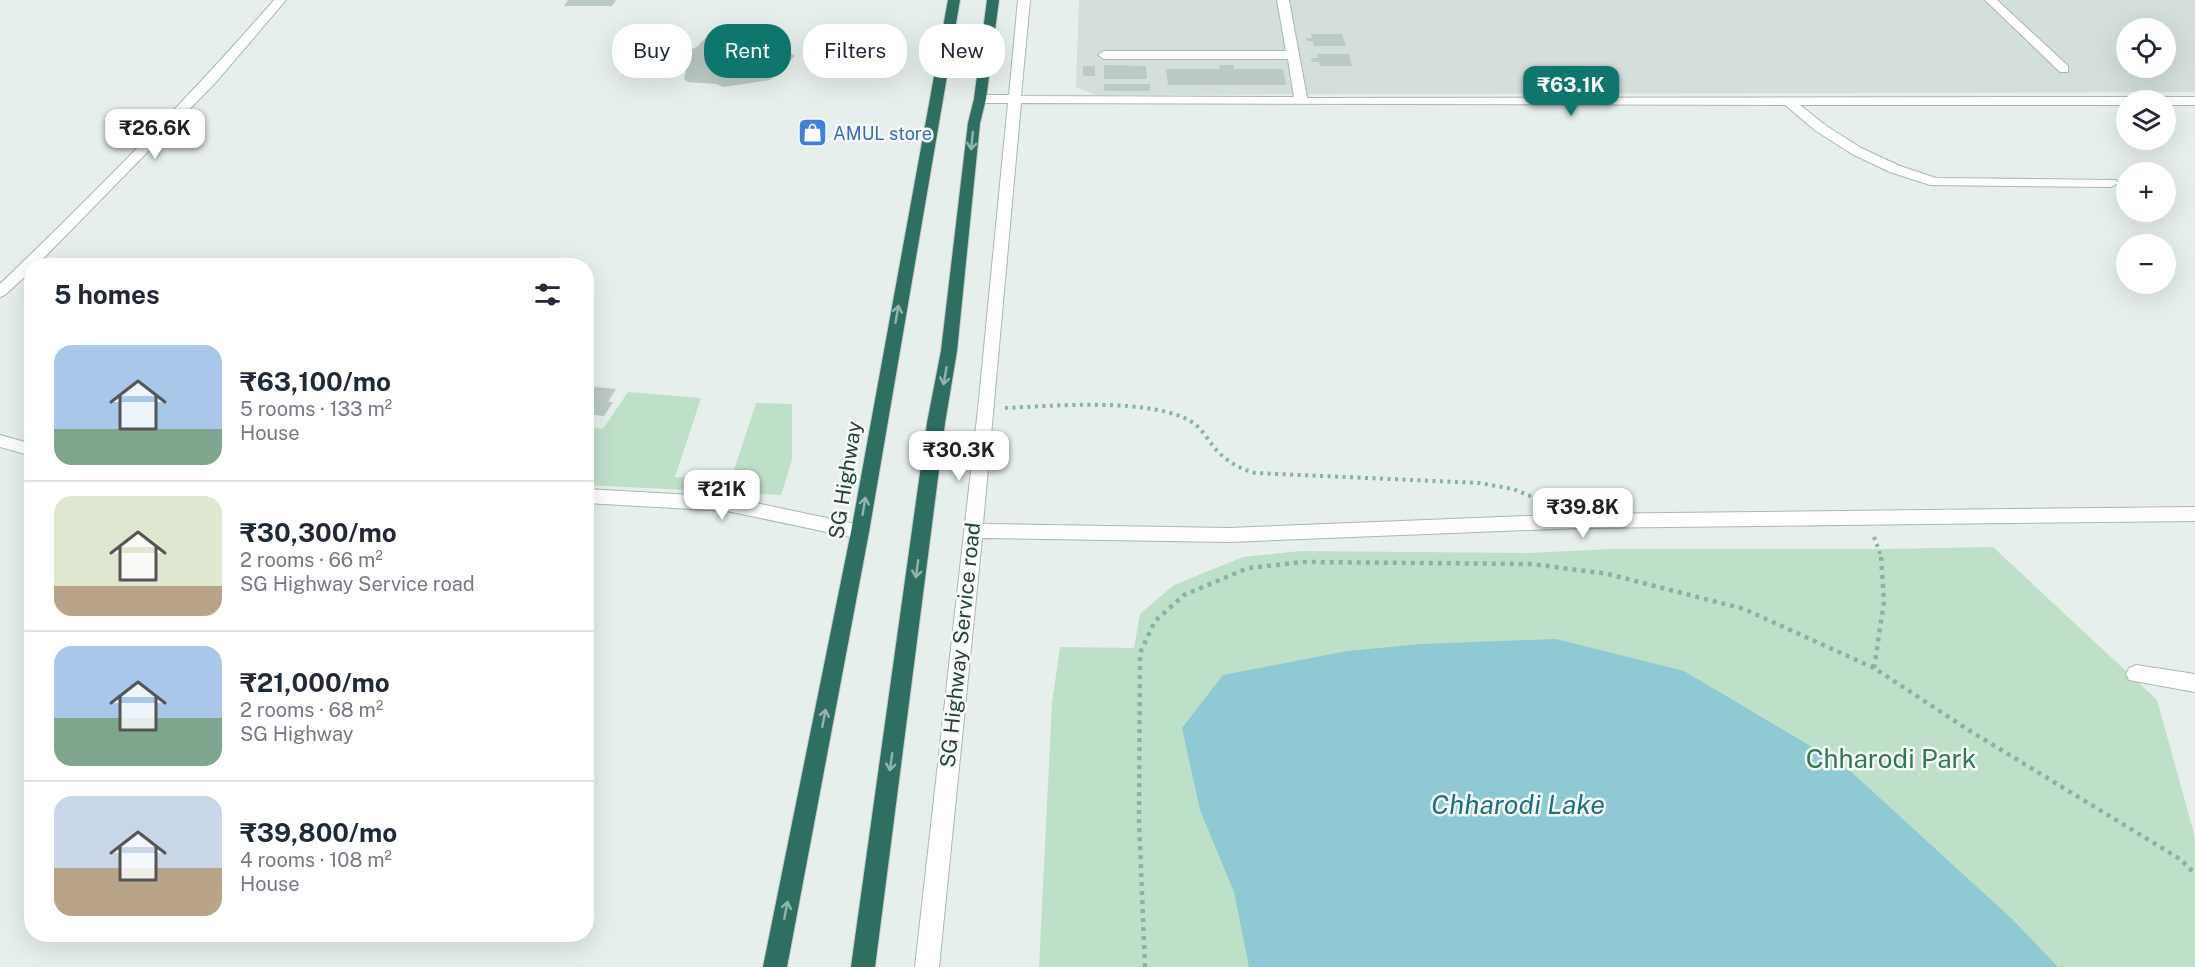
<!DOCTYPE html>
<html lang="en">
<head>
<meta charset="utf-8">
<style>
  :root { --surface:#fff; --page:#f6f6f7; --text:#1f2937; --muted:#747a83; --line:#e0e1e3; --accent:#0f766e }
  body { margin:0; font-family:"Public Sans",sans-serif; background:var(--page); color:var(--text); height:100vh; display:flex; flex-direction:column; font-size:22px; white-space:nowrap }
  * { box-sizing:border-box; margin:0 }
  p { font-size:20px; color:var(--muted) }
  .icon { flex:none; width:33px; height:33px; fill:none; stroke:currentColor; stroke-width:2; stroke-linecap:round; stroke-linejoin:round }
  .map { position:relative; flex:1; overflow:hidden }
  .panel { position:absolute; left:24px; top:258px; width:570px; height:684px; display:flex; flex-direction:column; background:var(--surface); border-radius:24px; box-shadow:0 6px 24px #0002 }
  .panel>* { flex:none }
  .hud { position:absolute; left:612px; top:24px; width:570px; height:54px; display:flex; gap:12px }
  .tools { position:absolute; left:2116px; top:18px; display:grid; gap:12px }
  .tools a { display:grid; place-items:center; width:60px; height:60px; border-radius:50%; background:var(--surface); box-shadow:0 6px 24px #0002; font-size:30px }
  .price { position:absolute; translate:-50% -51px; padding:0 14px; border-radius:12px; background:#fff; color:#222; font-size:20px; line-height:39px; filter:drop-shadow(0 2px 3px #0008) }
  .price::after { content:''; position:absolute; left:50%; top:36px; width:18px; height:14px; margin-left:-9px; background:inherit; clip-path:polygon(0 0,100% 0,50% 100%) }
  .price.active { background:var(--accent); color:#fff }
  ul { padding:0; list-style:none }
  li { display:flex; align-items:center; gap:18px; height:150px; padding:0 30px }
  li+li { border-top:2px solid var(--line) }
  li span { display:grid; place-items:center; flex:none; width:168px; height:120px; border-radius:18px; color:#555 }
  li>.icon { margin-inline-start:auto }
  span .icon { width:72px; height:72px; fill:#fffc; stroke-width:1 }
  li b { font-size:26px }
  h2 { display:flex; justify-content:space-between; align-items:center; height:72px; padding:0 30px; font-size:26px }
  .pill { padding:0 21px; border-radius:24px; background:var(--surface); box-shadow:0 6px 24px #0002; font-size:21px; line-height:54px }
  .pill.active { background:var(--accent); color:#fff }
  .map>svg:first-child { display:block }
</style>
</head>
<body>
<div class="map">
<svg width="2195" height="967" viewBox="0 0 2195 967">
  <rect width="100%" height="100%" fill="#e6efeb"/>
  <path fill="#d4dfda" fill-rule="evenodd" d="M1079,0h1116v92l-1099,3 -20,-8zM2127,28h39v40h-39z"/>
  <g fill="#bfe0c8">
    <path d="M628,392l73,6 -26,79 56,2 25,-76 36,1v56l-11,35 -194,-10v-58l16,2z"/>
    <path d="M1993,547l164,153 38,137v130h-1156l13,-264 8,-56 74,1 6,-34 34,-29 69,-28 57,-6 229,2 82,-4h270z"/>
  </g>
  <path fill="#8ec9d4" d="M1556,639l128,32 162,96 166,152 46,48h-809l-15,-75 -34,-82 -18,-82 41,-53 124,-24 74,-7z"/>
  <g fill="#bbcac4">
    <path d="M568,0h48l-4,6h-48z"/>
    <path d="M748,31l23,7h13l1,8 4,6 6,4 -25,24 -47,7 -7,-3 -28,-2 -4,-3 2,-7 -3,-4v-4l-7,-5 22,-13 6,-7 29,-3z"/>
    <path d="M1311,34h31l4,12h-32l-1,-5h-6l-1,-3h6z"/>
    <path d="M1317,54h32l3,12h-32l-1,-4h-7l-1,-4h7z"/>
    <path d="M1104,65l42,1 1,13h-43z"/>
    <path d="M1219,65h15v4h49l3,16h-118l-2,-16h54z"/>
    <rect x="1083" y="66" width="12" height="10"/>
    <rect x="1104" y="84" width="46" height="7"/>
    <path d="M586,386l30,3 -8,13h5l-9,14 -10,-1 -8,2z"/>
  </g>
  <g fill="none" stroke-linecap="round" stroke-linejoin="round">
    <defs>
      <g id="minor">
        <path d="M274,0h12l-70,82 -180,184h-4v4l-27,25 -5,2v-13c95,-91 188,-185 274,-284z"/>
        <path d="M1018,0h12l-9,96 273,1 -6,-38h-184l-6,-4 6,-4h182l-9,-51h12l18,98 820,-1 6,3h-6v5h-327l25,20 36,23 39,18 36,12 180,2 2,3 -7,4 -181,-2 -40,-13 -38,-18 -36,-23 -31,-26 -764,-2 -38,421 246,4 350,-14 616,-7v14l-616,7 -350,14 -247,-4 -43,429h-24l63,-558 30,-306h-28l-6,-4 6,-4h29z"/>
        <path d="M1985,0h12l71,66v6h-8z"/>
        <path d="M2166,97h29v8h-29v-5h-6z"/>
        <path d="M0,435l32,9v12l-32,-9z"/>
        <path d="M586,489l141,8 133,28 7,2 2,5 -2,5 -7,2 -133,-28 -141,-8z"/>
        <path d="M2136,665l59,9v18l-66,-12 -3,-6 3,-6z"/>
      </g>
      <g id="highway">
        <path d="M948,0h12l-91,532 -82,435h-24l88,-435z"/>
        <path d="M987,0h12l-13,99 -6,24 -23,228 -12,72 -70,544h-24l76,-544 14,-72 27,-228 6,-24z"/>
      </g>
    </defs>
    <use href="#minor" stroke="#a8b8b2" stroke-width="2"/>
    <use href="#highway" stroke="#c2cac8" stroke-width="2"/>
    <g stroke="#86b3a5" stroke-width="4" stroke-dasharray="3 4.5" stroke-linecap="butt">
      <path d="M1005,408c48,-2 146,-11 187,14 9,6 15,16 21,24 11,14 25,22 42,27l225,10 33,6 32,13"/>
      <path d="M1874,537l7,19"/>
    </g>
    <g stroke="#86b3a5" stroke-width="4.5" stroke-dasharray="4 5" stroke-linecap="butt">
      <path d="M1874,668l10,-66 -3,-47"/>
      <path d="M1145,967l-6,-147 1,-167 15,-32 29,-26 64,-27 55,-6 229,2 76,10 136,35 130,59 93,61 213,130 15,15"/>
    </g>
    <use href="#minor" fill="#fff" fill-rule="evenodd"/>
    <use href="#highway" fill="#2f6f62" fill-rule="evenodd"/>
  </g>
  <defs><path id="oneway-shaft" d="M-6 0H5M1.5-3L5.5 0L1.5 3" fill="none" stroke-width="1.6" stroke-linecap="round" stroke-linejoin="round" transform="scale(1.5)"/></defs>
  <g stroke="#93b5ae">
    <use href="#oneway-shaft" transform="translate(972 141) rotate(96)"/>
    <use href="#oneway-shaft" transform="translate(897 314) rotate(-80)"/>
    <use href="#oneway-shaft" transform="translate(945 376) rotate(100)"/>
    <use href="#oneway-shaft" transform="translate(864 506) rotate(-81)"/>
    <use href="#oneway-shaft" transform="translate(917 569) rotate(98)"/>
    <use href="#oneway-shaft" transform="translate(824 718) rotate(-79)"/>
    <use href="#oneway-shaft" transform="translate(891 762) rotate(98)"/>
    <use href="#oneway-shaft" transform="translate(786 910) rotate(-79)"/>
  </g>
  <defs>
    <symbol id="shop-square" viewBox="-11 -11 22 22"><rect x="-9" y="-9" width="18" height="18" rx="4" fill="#3f7fe0" stroke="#f7fbf9"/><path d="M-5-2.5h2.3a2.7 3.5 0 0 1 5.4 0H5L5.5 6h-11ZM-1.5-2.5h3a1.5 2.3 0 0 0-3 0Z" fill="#fff"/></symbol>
  </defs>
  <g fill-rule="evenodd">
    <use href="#shop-square" x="796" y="116" width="33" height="33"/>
  </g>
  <g text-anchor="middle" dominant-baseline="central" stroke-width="5" stroke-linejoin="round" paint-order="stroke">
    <g font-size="18" fill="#366cbe" stroke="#f7fbf9" text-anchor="start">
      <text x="833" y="133">AMUL store</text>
    </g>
    <g font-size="21" fill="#24423a" stroke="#f7fbf9">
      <text transform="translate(845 480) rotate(-81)">SG Highway</text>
      <text transform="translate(960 645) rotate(-84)">SG Highway Service road</text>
    </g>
    <g font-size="26" fill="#2d7a4b" stroke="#f7fbf9">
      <text x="1891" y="758">Chharodi Park</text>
    </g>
    <g font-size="27" font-style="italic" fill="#1c6f80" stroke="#f7fbf9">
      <text x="1518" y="804">Chharodi Lake</text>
    </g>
  </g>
</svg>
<div class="tools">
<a><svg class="icon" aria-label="locate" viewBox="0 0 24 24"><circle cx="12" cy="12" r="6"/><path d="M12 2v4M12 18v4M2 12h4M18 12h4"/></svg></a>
<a><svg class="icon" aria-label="layers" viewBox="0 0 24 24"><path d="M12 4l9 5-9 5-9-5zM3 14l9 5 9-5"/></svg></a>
<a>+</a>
<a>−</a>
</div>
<b class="price active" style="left:1571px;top:117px">₹63.1K</b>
<b class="price" style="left:155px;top:160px">₹26.6K</b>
<b class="price" style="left:959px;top:482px">₹30.3K</b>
<b class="price" style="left:722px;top:521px">₹21K</b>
<b class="price" style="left:1583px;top:539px">₹39.8K</b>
<div class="hud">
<a class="pill">Buy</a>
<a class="pill active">Rent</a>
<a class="pill">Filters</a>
<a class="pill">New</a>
</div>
<section class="panel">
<h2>5 homes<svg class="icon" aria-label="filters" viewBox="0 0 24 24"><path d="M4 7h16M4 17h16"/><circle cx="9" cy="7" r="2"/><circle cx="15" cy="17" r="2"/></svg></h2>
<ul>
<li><span style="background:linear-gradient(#a9c7e8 70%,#7fa58c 0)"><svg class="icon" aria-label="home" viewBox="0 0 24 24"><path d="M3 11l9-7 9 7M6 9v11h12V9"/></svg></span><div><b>₹63,100/mo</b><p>5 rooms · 133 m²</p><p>House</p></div></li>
<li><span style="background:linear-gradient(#dfe7d0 75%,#b9a48a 0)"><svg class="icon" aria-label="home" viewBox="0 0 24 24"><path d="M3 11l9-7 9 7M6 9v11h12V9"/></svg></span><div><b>₹30,300/mo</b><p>2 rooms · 66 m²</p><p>SG Highway Service road</p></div></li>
<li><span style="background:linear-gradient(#a9c7e8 60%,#7fa58c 0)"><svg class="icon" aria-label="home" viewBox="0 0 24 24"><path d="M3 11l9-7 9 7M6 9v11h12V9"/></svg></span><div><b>₹21,000/mo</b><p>2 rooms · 68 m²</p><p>SG Highway</p></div></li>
<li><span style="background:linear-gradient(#c9d6e8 60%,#b9a48a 0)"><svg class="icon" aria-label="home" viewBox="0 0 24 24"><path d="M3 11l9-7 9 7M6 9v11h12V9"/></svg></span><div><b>₹39,800/mo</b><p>4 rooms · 108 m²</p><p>House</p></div></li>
</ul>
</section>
</div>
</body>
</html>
